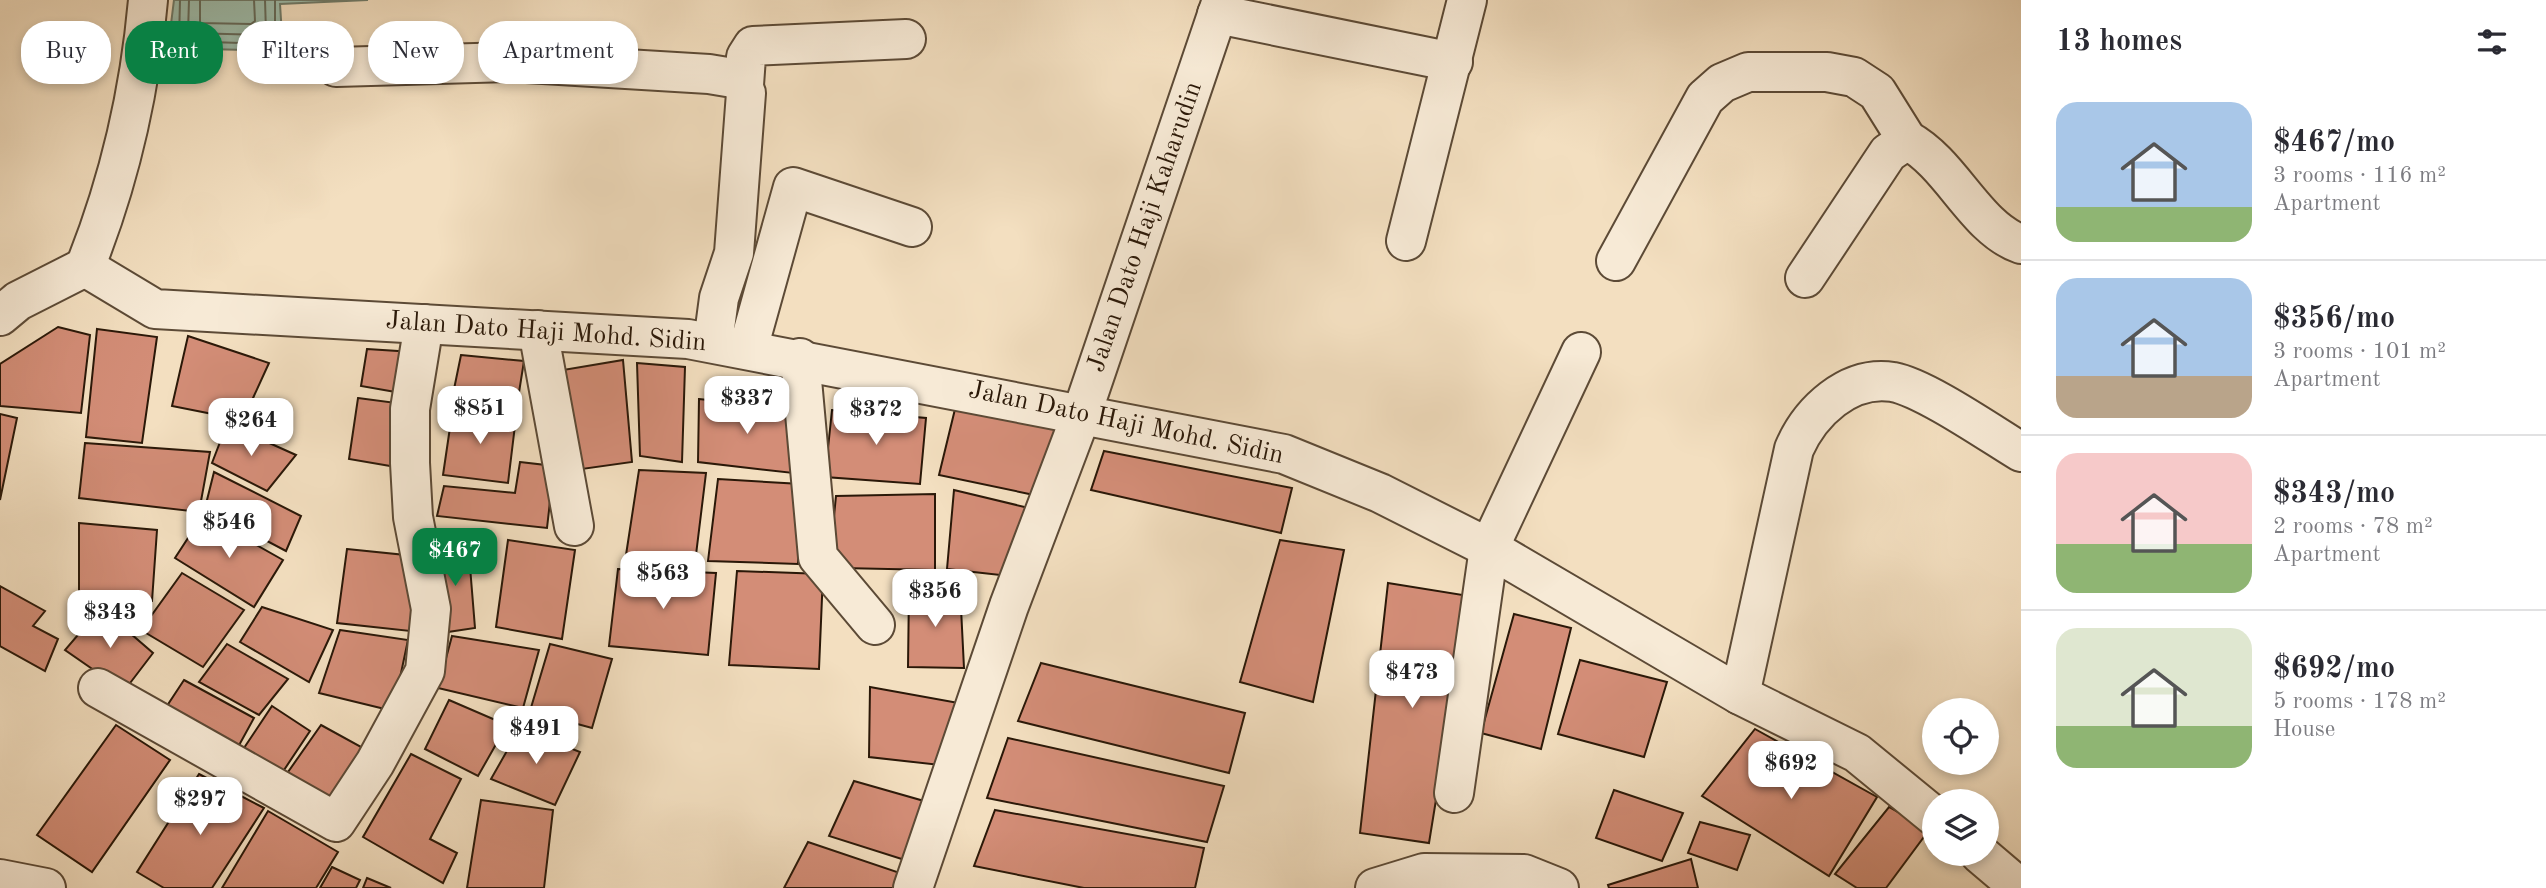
<!DOCTYPE html>
<html lang="en">
<head>
<meta charset="utf-8">
<style>
  :root { --surface:#fff; --page:#f2f2f3; --text:#2b2b33; --muted:#7c7c81; --line:#e1e1e2; --accent:#0b8043 }
  body { margin:0; font-family:"Old Standard TT",serif; background:var(--page); color:var(--text); height:100vh; display:flex; flex-direction:column; font-size:26px; white-space:nowrap }
  * { box-sizing:border-box; margin:0 }
  p { font-size:23px; color:var(--muted) }
  .icon { flex:none; width:38px; height:38px; fill:none; stroke:currentColor; stroke-width:2; stroke-linecap:round; stroke-linejoin:round }
  .map { position:relative; flex:1; overflow:hidden }
  .panel { display:flex; flex-direction:column; background:var(--surface); width:525px }
  .panel>* { flex:none }
  .guide { position:absolute; left:21px; top:21px; width:665px; height:63px; display:flex; gap:14px }
  .controls { position:absolute; left:1922px; top:698px; display:grid; gap:14px }
  .controls a { display:grid; place-items:center; width:77px; height:77px; border-radius:50%; background:var(--surface); box-shadow:0 4px 10px #0003; font-size:35px }
  .price { position:absolute; translate:-50% -60px; padding:0 16px; border-radius:14px; background:#fff; color:#222; font-size:23px; line-height:46px; filter:drop-shadow(0 2px 4px #0008) }
  .price::after { content:''; position:absolute; left:50%; top:42px; width:21px; height:16px; margin-left:-10px; background:inherit; clip-path:polygon(0 0,100% 0,50% 100%) }
  .price.selected { background:var(--accent); color:#fff }
  ul { padding:0; list-style:none }
  li { display:flex; align-items:center; gap:21px; height:175px; padding:0 35px }
  li+li { border-top:2px solid var(--line) }
  li span { display:grid; place-items:center; flex:none; width:196px; height:140px; border-radius:21px; color:#555 }
  li>.icon { margin-inline-start:auto }
  span .icon { width:84px; height:84px; fill:#fffc; stroke-width:1 }
  li b { font-size:30px }
  h2 { display:flex; justify-content:space-between; align-items:center; height:84px; padding:0 35px; font-size:30px }
  .chip { padding:0 24px; border-radius:28px; background:var(--surface); box-shadow:0 4px 10px #0003; font-size:24px; line-height:63px }
  .chip.selected { background:var(--accent); color:#fff }
  main { display:flex; flex:1; min-height:0 }
  .map>svg:first-child { display:block }
</style>
</head>
<body>
<main>
<div class="map">
<svg width="2021" height="888" viewBox="0 0 2021 888">
  <rect width="100%" height="100%" fill="#f3dfc0"/>
  <filter id="stains"><feTurbulence type="fractalNoise" baseFrequency=".00286" numOctaves="4"/><feColorMatrix values="0 0 0 0 .2 0 0 0 0 .09 0 0 0 0 .02 0 0 0 .5 -.17"/></filter>
  <radialGradient id="worn" r=".72"><stop offset=".6" stop-color="#630" stop-opacity="0"/><stop offset="1" stop-color="#630" stop-opacity=".3"/></radialGradient>
  <path fill="#9dbdac" stroke="#6f7b6a" stroke-width="2" d="M174,0h194l-88,4 3,47 -115,-3z"/>
  <g fill="none" stroke-linecap="round" stroke-linejoin="round">
    <g stroke="#646a5a" stroke-width="2">
      <path d="M180,0l-1,41 93,3 3,-3v-41"/>
      <path d="M189,0l-1,33 74,2 4,-3 -1,-32"/>
      <path d="M200,0v23l51,1 4,-3 -1,-21"/>
    </g>
  </g>
  <g fill="#d38d77" stroke="#2a1808" stroke-width="2">
    <path d="M58,327l32,8 -9,78 -81,-7v-42z"/>
    <path d="M97,329l60,8 -15,106 -56,-6z"/>
    <path d="M188,336l81,27 -26,57 -71,-14z"/>
    <path d="M367,349l46,3 -6,42 -46,-8z"/>
    <path d="M461,355l63,6 -7,44 -64,-11z"/>
    <path d="M623,360l9,102 -57,8 -18,-99z"/>
    <path d="M637,363l48,4 -3,95 -42,-6z"/>
    <path d="M358,398l46,6 -2,64 -53,-9z"/>
    <path d="M699,399l97,11 -3,63 -95,-11z"/>
    <path d="M956,405l105,21 -22,70 -100,-21z"/>
    <path d="M453,407l63,10 -8,66 -65,-8z"/>
    <path d="M832,410l94,8 -6,66 -95,-7z"/>
    <path d="M0,414l17,4 -17,82z"/>
    <path d="M227,424l69,31 -29,36 -55,-28z"/>
    <path d="M85,443l125,9 -11,60 -120,-14z"/>
    <path d="M1104,451l188,37 -11,45 -190,-43z"/>
    <path d="M520,462l34,4 -7,62 -110,-12 7,-30 71,7z"/>
    <path d="M639,470l67,3 -11,90 -69,-8z"/>
    <path d="M214,472l87,44 -15,35 -81,-43z"/>
    <path d="M718,479l83,5 -3,80 -90,-3z"/>
    <path d="M954,490l79,19 -24,67 -62,-7z"/>
    <path d="M935,494v76l-94,-2 -11,-12 6,-60z"/>
    <path d="M203,515l80,45 -29,47 -79,-49z"/>
    <path d="M79,523l78,7 -5,71 -73,-6z"/>
    <path d="M508,540l67,10 -13,89 -66,-12z"/>
    <path d="M1280,540l64,10 -31,152 -73,-20z"/>
    <path d="M468,542l7,86 -34,5 -7,-85z"/>
    <path d="M347,549l68,7 -5,75 -73,-8z"/>
    <path d="M618,569l98,4 -8,82 -99,-9z"/>
    <path d="M737,571l86,3 -4,95 -90,-4z"/>
    <path d="M182,573l62,37 -41,57 -62,-37z"/>
    <path d="M1388,583l81,13 -40,247 -69,-10z"/>
    <path d="M0,586l45,25 -12,15 25,13 -13,32 -45,-25z"/>
    <path d="M960,588l4,80 -56,-1 1,-78z"/>
    <path d="M262,607l71,23 -24,52 -69,-40z"/>
    <path d="M101,608l52,45 -29,38 -59,-41z"/>
    <path d="M1514,614l57,14 -30,121 -60,-16z"/>
    <path d="M340,630l68,10 -15,71 -74,-18z"/>
    <path d="M452,636l87,14 -16,58 -85,-20z"/>
    <path d="M227,644l61,35 -29,36 -60,-33z"/>
    <path d="M550,644l62,15 -20,69 -62,-17z"/>
    <path d="M1580,660l87,22 -23,75 -86,-23z"/>
    <path d="M1041,663l204,50 -16,60 -211,-52z"/>
    <path d="M184,680l70,38 -22,40 -71,-43z"/>
    <path d="M870,687l94,17 -24,61 -71,-8z"/>
    <path d="M449,700l58,25 -29,51 -53,-27z"/>
    <path d="M272,706l38,25 -32,48 -38,-25z"/>
    <path d="M116,725l54,35 -78,112 -55,-37z"/>
    <path d="M321,725l53,29 -41,61 -52,-33z"/>
    <path d="M520,728l60,24 -25,53 -64,-26z"/>
    <path d="M1755,729l122,68 -48,79 -127,-80z"/>
    <path d="M1008,738l216,48 -17,56 -220,-44z"/>
    <path d="M411,754l50,25 -31,60 27,14 -14,30 -80,-46z"/>
    <path d="M199,774l65,34 -52,80h-48l-27,-16z"/>
    <path d="M854,781l77,22 -23,58 -79,-25z"/>
    <path d="M1614,790l69,23 -21,48 -66,-23z"/>
    <path d="M481,800l72,10 -9,78h-77z"/>
    <path d="M1889,807l40,23 -43,58h-29l-22,-14z"/>
    <path d="M995,810l209,38 -9,40h-111l-110,-22z"/>
    <path d="M268,811l70,41 -22,36h-94z"/>
    <path d="M1700,822l50,13 -13,35 -49,-17z"/>
    <path d="M808,842l98,33 -5,13h-117z"/>
    <path d="M1691,859l7,29h-89l-1,-3z"/>
    <path d="M332,867l28,13 -4,8h-36z"/>
    <path d="M367,878l24,10h-28z"/>
  </g>
  <g fill="none" stroke-linecap="round" stroke-linejoin="round">
    <defs>
      <g id="minor">
        <path d="M1217,14l236,48"/>
        <path d="M336,67l174,-5 199,12 30,5 7,14 -12,160 -15,45 -6,45"/>
        <path d="M744,85l2,-28 7,-11 153,-7"/>
        <path d="M1406,241l61,-241"/>
        <path d="M1616,261l89,-163 17,-15 26,-11h79l27,5 23,15 30,48"/>
        <path d="M85,267l70,42 533,30 596,115 96,39 109,55 251,147 117,58 77,63"/>
        <path d="M85,267c34,-85 55,-176 63,-267"/>
        <path d="M1805,278l83,-125 19,-13c45,24 68,88 114,104"/>
        <path d="M0,316l18,-15 67,-34"/>
        <path d="M538,330l36,196"/>
        <path d="M748,349l45,-162 119,40"/>
        <path d="M800,358l18,199 57,68"/>
        <path d="M98,688l238,134 39,-59 50,-92 6,-62 -18,-92 -3,-54v-54l14,-85"/>
        <path d="M1740,695l54,-246c16,-37 54,-74 99,-67 32,6 98,52 128,70"/>
        <path d="M1454,793l35,-245 92,-196"/>
        <path d="M1980,854l40,34"/>
        <path d="M0,879l46,9"/>
        <path d="M913,888l96,-282 73,-193 140,-413"/>
        <path d="M1375,888l49,-15 100,1 35,14"/>
      </g>
    </defs>
    <use href="#minor" stroke="#5c4a36" stroke-width="42"/>
    <use href="#minor" stroke="#f7ead6" stroke-width="38"/>
  </g>
  <g text-anchor="middle" dominant-baseline="central" stroke-width="7" stroke-linejoin="round" paint-order="stroke">
    <g font-size="26" fill="#2a1808" stroke="#f7ead6">
      <text transform="translate(1145 227) rotate(-71)">Jalan Dato Haji Kaharudin</text>
      <text transform="translate(546 332) rotate(4)">Jalan Dato Haji Mohd. Sidin</text>
      <text transform="translate(1126 423) rotate(12)">Jalan Dato Haji Mohd. Sidin</text>
    </g>
  </g>
  <rect width="100%" height="100%" filter="url(#stains)"/>
  <rect width="100%" height="100%" fill="url(#worn)"/>
</svg>
<div class="controls">
<a><svg class="icon" aria-label="locate" viewBox="0 0 24 24"><circle cx="12" cy="12" r="6"/><path d="M12 2v4M12 18v4M2 12h4M18 12h4"/></svg></a>
<a><svg class="icon" aria-label="layers" viewBox="0 0 24 24"><path d="M12 4l9 5-9 5-9-5zM3 14l9 5 9-5"/></svg></a>
</div>
<b class="price" style="left:747px;top:436px">$337</b>
<b class="price" style="left:480px;top:446px">$851</b>
<b class="price" style="left:876px;top:447px">$372</b>
<b class="price" style="left:251px;top:458px">$264</b>
<b class="price" style="left:229px;top:560px">$546</b>
<b class="price selected" style="left:455px;top:588px">$467</b>
<b class="price" style="left:663px;top:611px">$563</b>
<b class="price" style="left:935px;top:629px">$356</b>
<b class="price" style="left:110px;top:650px">$343</b>
<b class="price" style="left:1412px;top:710px">$473</b>
<b class="price" style="left:536px;top:766px">$491</b>
<b class="price" style="left:1791px;top:801px">$692</b>
<b class="price" style="left:200px;top:837px">$297</b>
<div class="guide">
<a class="chip">Buy</a>
<a class="chip selected">Rent</a>
<a class="chip">Filters</a>
<a class="chip">New</a>
<a class="chip">Apartment</a>
</div>
</div>
<section class="panel">
<h2>13 homes<svg class="icon" aria-label="filters" viewBox="0 0 24 24"><path d="M4 7h16M4 17h16"/><circle cx="9" cy="7" r="2"/><circle cx="15" cy="17" r="2"/></svg></h2>
<ul>
<li><span style="background:linear-gradient(#a9c7e8 75%,#8fb573 0)"><svg class="icon" aria-label="home" viewBox="0 0 24 24"><path d="M3 11l9-7 9 7M6 9v11h12V9"/></svg></span><div><b>$467/mo</b><p>3 rooms · 116 m²</p><p>Apartment</p></div></li>
<li><span style="background:linear-gradient(#a9c7e8 70%,#b9a48a 0)"><svg class="icon" aria-label="home" viewBox="0 0 24 24"><path d="M3 11l9-7 9 7M6 9v11h12V9"/></svg></span><div><b>$356/mo</b><p>3 rooms · 101 m²</p><p>Apartment</p></div></li>
<li><span style="background:linear-gradient(#f6c9c9 65%,#8fb573 0)"><svg class="icon" aria-label="home" viewBox="0 0 24 24"><path d="M3 11l9-7 9 7M6 9v11h12V9"/></svg></span><div><b>$343/mo</b><p>2 rooms · 78 m²</p><p>Apartment</p></div></li>
<li><span style="background:linear-gradient(#dfe7d0 70%,#8fb573 0)"><svg class="icon" aria-label="home" viewBox="0 0 24 24"><path d="M3 11l9-7 9 7M6 9v11h12V9"/></svg></span><div><b>$692/mo</b><p>5 rooms · 178 m²</p><p>House</p></div></li>
</ul>
</section>
</main>
</body>
</html>
